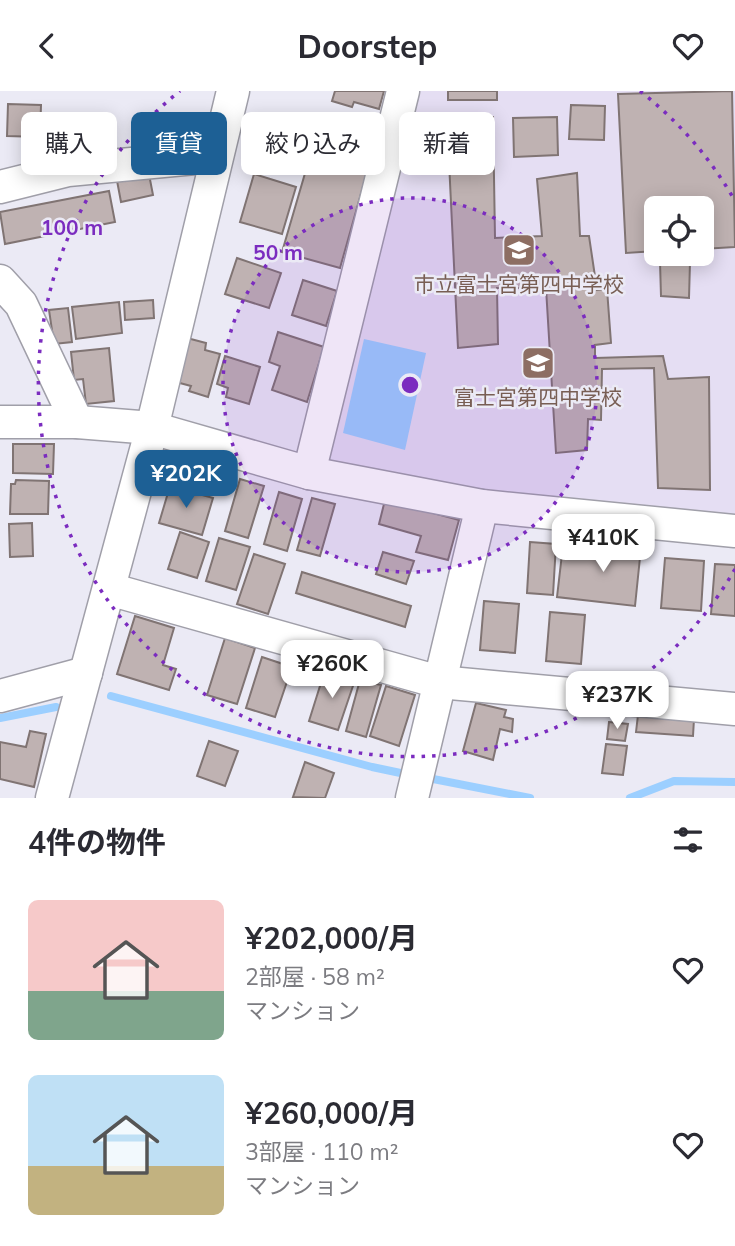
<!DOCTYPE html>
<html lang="ja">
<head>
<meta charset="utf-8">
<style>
  :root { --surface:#fff; --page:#f7f7f7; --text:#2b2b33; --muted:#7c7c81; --accent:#1d6095 }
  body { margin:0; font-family:Mulish,"Noto Sans JP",sans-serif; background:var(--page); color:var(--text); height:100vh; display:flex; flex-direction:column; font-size:26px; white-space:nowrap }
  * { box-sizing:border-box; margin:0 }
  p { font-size:23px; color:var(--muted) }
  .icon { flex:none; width:38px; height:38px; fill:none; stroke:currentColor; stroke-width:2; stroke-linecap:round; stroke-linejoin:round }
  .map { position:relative; height:707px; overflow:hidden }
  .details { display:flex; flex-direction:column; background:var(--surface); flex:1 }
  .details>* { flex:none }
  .top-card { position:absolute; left:21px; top:21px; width:693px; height:63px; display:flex; gap:14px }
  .fabs { position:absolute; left:644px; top:105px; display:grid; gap:14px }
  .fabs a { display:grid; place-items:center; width:70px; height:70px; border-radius:10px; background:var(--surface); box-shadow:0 4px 18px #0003; font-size:35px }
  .price { position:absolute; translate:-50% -60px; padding:0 16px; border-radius:14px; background:#fff; color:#222; font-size:23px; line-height:46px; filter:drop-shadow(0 2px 4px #0008) }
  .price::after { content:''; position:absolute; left:50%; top:42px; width:21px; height:16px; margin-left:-10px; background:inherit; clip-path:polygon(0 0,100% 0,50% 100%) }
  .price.on { background:var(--accent); color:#fff }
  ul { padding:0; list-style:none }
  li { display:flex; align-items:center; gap:21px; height:175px; padding:0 28px }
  li span { display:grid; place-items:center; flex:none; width:196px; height:140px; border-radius:10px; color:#555 }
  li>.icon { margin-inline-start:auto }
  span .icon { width:84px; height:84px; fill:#fffc; stroke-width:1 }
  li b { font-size:30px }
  h2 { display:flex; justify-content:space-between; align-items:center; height:84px; padding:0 28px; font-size:30px }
  .tag { padding:0 24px; border-radius:10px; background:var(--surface); box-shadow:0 4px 18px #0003; font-size:24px; line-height:63px }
  .tag.on { background:var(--accent); color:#fff }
  header { display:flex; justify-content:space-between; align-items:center; height:91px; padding:0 28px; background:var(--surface); font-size:32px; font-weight:700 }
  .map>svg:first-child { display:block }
</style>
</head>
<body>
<header><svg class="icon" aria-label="back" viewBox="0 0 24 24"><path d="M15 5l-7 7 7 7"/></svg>Doorstep<svg class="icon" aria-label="heart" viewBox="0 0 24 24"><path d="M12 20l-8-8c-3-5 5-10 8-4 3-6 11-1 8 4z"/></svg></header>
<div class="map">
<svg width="735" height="707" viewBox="0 0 735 707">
  <rect width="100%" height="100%" fill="#ebeaf5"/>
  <path fill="#e5def3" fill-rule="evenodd" d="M419,0h316v424l-426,-42zM656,117h46v46h-46z"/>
  <path fill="#9ccfff" d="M364,248l62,14 -21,97 -62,-17z"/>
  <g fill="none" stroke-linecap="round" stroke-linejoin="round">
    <g stroke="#9ccfff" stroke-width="8">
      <path d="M111,605l261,71 38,8"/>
      <path d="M0,627l56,-11"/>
      <path d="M423,686l107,21"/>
      <path d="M630,707l44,-17 61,1"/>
    </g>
  </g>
  <g fill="#bfb2b2" stroke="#807473" stroke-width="2">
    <path d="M335,0h49l-5,18 -25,-7 -2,5 -20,-6z"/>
    <rect x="448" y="0" width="49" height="9"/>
    <path d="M732,0l3,156 -33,2v-41h-46v43l-30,2 -8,-159z"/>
    <path d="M8,13l33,1 -1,32 -33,-1z"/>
    <path d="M571,14l34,1 -1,34 -35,-1z"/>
    <path d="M335,26l44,13 -39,138 -58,-16 31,-106 13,4z"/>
    <path d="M493,26l2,121 47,-2 -5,-57 40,-6 3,63h9l8,54 10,-1 4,54 -16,2v13l68,-2 5,23 41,-2 1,113 -52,-2 -4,-120 -52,1 -1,51 -13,-1 -1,31 -31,3 -10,-165h-49l1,56 -40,4 -11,-228z"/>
    <path d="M557,26l1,38 -44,2 -1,-39z"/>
    <path d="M147,73l6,31 -32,7 -6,-32z"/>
    <path d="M254,83l42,13 -14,47 -42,-12z"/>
    <path d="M109,100l6,31 -110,22 -5,-32z"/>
    <path d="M237,167l44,15 -12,35 -44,-14z"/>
    <path d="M660,171h30l-1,36 -28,-2z"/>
    <path d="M303,189l34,11 -11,35 -34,-11z"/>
    <path d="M153,209l1,18 -29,2 -1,-18z"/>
    <path d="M119,211l3,31 -46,6 -4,-32z"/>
    <path d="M68,217l4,34 -18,2 -5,-34z"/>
    <path d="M278,241l46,15 -17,55 -35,-12 8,-24 -11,-4z"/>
    <path d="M187,247l19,5 -1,7 15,4 -12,43 -19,-6 2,-5 -15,-4z"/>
    <path d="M109,257l5,53 -28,3 -3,-25 -9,1 -3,-28z"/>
    <path d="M225,265l35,11 -11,37 -23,-7 2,-9 -11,-4z"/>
    <path d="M13,353h41l-1,30 -40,-1z"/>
    <path d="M180,360l29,10 -10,28 -29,-11z"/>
    <path d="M240,388l24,7 -16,52 -23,-7z"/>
    <path d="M16,389l33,1 -1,33h-38l1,-30h4z"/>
    <path d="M170,395l43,12 -11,37 -43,-12z"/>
    <path d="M279,401l23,7 -15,52 -23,-7z"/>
    <path d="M312,407l23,6 -15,52 -23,-6z"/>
    <path d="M385,409l74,20 -11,40 -32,-8 5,-16 -42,-12z"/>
    <path d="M32,432l1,33 -23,1 -1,-33z"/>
    <path d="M180,441l29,10 -12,36 -29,-9z"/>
    <path d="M612,444l30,3 -7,68 -78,-9 5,-43 47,5z"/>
    <path d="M219,447l31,9 -14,43 -30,-9z"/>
    <path d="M530,451l26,2 -3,51 -26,-2z"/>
    <path d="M383,461l31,9 -8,23 -30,-10z"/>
    <path d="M254,463l31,10 -17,50 -31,-10z"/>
    <path d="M665,467l39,3 -3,50 -40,-3z"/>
    <path d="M715,473l20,1v51l-24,-2z"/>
    <path d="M302,481l109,34 -6,21 -109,-34z"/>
    <path d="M484,510l35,3 -4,49 -35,-3z"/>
    <path d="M550,521l35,3 -4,49 -35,-3z"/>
    <path d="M135,525l39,12 -11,37 13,4 -7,21 -52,-16z"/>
    <path d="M225,547l30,10 -18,56 -30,-9z"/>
    <path d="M262,566l30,10 -17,50 -29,-9z"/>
    <path d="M325,579l30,10 -17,50 -29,-9z"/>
    <path d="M360,589l21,5 -15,52 -20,-6z"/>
    <path d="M386,595l29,9 -16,51 -29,-10z"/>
    <path d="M476,612l30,7 -2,7 9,2 -1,13 -12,-3 -7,31 -30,-9z"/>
    <path d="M638,624l56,4 -1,17 -57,-4z"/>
    <path d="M609,631l19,2 -3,17 -18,-2z"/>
    <path d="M30,640l16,3 -12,53 -34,-8v-37l26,5z"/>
    <path d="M209,650l29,10 -13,35 -28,-10z"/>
    <path d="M606,653l21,2 -4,29 -21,-2z"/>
    <path d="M305,671l29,11 -9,25 -32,-1z"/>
  </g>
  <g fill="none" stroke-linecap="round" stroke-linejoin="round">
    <defs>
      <g id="minor">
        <path d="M0,96l68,-17 148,-14"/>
        <path d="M0,190l21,23 56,118"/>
        <path d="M0,331h77l75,6 157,45 173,33 253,25"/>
        <path d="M309,382l94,-382"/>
        <path d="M109,498l330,93 296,27"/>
        <path d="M0,605l86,-23"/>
        <path d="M52,707l100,-370 81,-337"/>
        <path d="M412,707l70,-292"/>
      </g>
    </defs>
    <use href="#minor" stroke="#a09fa9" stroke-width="35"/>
    <use href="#minor" stroke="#fff" stroke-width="32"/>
  </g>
  <circle cx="410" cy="294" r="187" fill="#7b2cbf" fill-opacity=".12"/>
  <g fill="none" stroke="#7b2cbf" stroke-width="3.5" stroke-dasharray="3.5 7">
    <circle cx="410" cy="294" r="187"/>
    <path d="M735 478A373 373 0 1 1 180 0M640 0A373 373 0 0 1 735 110"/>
  </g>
  <defs>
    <symbol id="school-square" viewBox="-11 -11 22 22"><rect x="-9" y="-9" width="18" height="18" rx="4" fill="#8d6e63" stroke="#ebeaf5"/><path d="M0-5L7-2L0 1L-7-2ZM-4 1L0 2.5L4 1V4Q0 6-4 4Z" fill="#fff"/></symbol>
  </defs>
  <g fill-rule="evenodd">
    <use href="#school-square" x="500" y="140" width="38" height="38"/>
    <use href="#school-square" x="519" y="253" width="38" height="38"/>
  </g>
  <g text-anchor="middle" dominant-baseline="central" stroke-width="5" stroke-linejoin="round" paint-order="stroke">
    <g font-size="21" fill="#785e54" stroke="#ebeaf5">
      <text x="519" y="193">市立富士宮第四中学校</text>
      <text x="538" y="306">富士宮第四中学校</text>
    </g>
  </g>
  <circle cx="410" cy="294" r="10" fill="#7b2cbf" stroke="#ebeaf5" stroke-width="3.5"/>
  <g font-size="21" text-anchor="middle" font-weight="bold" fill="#7b2cbf" stroke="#ebeaf5" stroke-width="5" stroke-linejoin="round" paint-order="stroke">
    <text x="72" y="144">100 m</text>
    <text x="278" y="169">50 m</text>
  </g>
</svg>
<div class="fabs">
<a><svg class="icon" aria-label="locate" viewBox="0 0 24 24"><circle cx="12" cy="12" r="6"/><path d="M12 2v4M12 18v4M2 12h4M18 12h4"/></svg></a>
</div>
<b class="price on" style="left:186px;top:419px">¥202K</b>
<b class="price" style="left:603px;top:483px">¥410K</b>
<b class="price" style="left:332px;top:609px">¥260K</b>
<b class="price" style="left:617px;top:640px">¥237K</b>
<div class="top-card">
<a class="tag">購入</a>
<a class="tag on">賃貸</a>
<a class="tag">絞り込み</a>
<a class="tag">新着</a>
</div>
</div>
<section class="details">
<h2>4件の物件<svg class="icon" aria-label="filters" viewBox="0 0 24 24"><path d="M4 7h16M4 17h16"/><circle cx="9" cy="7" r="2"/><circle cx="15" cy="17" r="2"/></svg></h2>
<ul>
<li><span style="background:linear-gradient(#f6c9c9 65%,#7fa58c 0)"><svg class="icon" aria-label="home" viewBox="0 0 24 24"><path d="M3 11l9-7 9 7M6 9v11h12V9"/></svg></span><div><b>¥202,000/月</b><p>2部屋 · 58 m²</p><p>マンション</p></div><svg class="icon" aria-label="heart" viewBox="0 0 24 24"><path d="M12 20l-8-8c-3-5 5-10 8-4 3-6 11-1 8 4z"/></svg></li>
<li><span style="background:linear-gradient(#bfe0f5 65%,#c2b280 0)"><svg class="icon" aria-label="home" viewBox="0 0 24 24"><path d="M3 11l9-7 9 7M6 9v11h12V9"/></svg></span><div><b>¥260,000/月</b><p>3部屋 · 110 m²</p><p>マンション</p></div><svg class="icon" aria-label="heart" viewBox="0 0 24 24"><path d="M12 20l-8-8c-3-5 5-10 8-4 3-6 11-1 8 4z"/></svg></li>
</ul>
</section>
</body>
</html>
